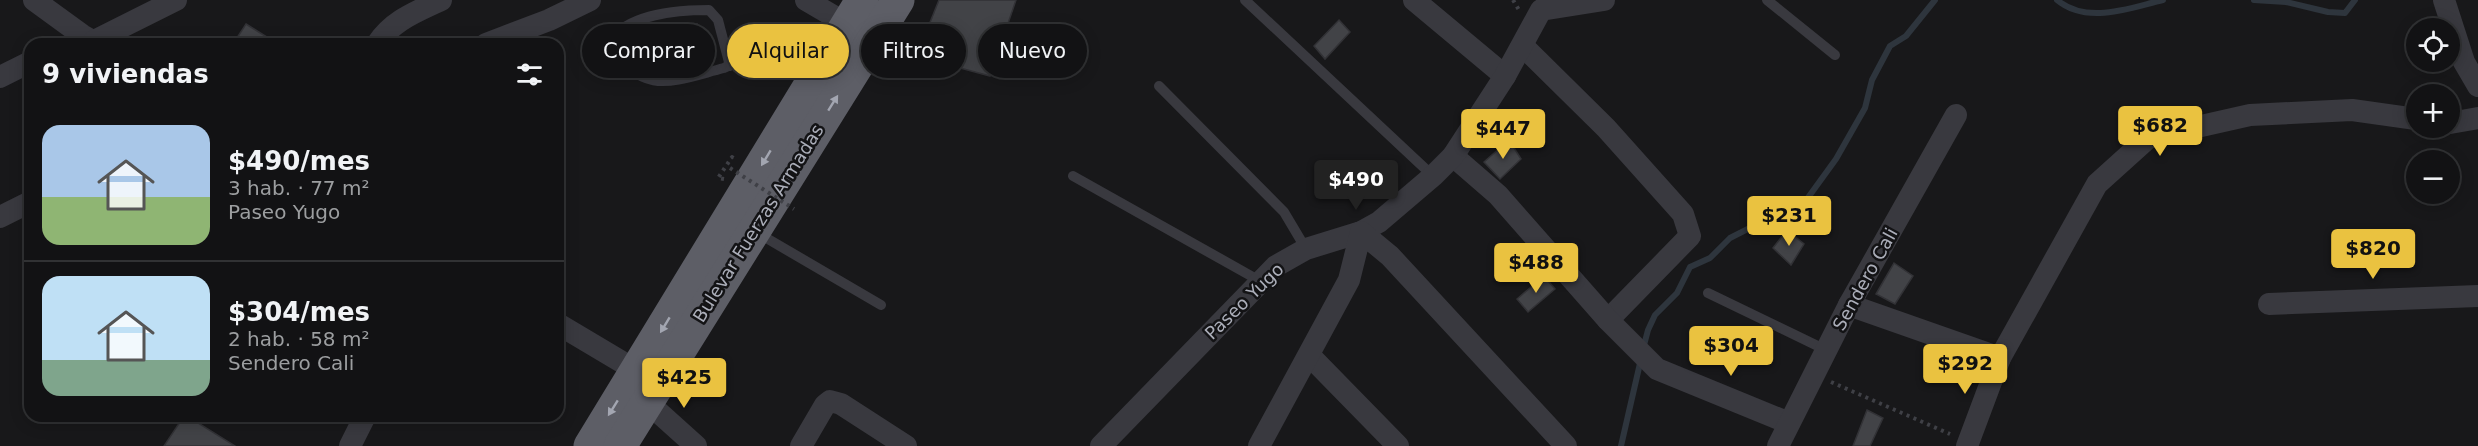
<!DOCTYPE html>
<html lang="es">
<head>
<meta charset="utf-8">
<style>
  :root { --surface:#121214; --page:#1b1b1d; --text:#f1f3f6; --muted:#9c9ea0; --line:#313234; --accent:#eac240 }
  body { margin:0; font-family:"DejaVu Sans",sans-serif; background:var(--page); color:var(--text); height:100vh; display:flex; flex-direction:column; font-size:22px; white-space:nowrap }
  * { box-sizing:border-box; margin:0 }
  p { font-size:20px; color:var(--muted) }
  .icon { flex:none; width:33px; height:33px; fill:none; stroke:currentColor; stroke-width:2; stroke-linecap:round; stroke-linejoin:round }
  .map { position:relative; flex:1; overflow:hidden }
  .side { position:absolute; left:24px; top:38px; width:540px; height:384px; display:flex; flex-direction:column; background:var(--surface); border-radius:18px; box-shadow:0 3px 15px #0003,0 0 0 2px var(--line) }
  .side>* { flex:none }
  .top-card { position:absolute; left:582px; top:24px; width:570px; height:54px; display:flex; gap:12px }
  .tools { position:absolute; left:2406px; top:18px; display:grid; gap:12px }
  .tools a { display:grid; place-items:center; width:54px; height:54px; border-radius:50%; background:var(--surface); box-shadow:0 3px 15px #0003,0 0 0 2px var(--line); font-size:30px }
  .price { position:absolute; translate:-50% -51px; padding:0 14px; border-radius:6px; background:var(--accent); color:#111; font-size:20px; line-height:39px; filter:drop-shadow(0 2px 3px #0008) }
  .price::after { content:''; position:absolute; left:50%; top:36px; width:18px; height:14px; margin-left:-9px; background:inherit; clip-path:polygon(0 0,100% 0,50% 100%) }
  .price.active { background:#222; color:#fff }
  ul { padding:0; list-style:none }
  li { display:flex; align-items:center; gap:18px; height:150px; padding:0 18px }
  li+li { border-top:2px solid var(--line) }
  li span { display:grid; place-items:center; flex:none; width:168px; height:120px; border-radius:18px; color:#555 }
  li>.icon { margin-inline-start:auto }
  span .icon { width:72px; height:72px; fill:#fffc; stroke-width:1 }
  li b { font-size:26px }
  h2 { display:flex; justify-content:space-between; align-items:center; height:72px; padding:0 18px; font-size:26px }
  .pill { padding:0 21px; border-radius:27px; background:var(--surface); box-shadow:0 3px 15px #0003,0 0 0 2px var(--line); font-size:21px; line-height:54px }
  .pill.active { background:var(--accent); color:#111 }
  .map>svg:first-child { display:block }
</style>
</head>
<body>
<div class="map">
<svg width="2478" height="446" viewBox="0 0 2478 446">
  <rect width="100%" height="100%" fill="#18181a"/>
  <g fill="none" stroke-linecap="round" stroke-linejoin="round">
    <g stroke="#2e353d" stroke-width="6">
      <path d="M2057,0c30,25 72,8 106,0"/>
      <path d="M2254,0l32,2 42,10 17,1 10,-13"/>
      <path d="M1643,349l5,-19 7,-15 22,-22 13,-26 20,-9 20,-20 77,-39 29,-40 29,-51 7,-28 18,-34 16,-10 29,-36"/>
      <path d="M1621,446l20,-87"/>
    </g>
  </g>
  <g fill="#424347" stroke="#323236" stroke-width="1.5">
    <path d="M939,0h77l-26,76 -30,-8 5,-19 -38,-19z"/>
    <path d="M1339,20l11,12 -25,27 -11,-13z"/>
    <path d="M246,24l32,20h-45z"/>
    <path d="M697,24l7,34 -55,13 -4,-1 -5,-32z"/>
    <path d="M1509,140l12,19 -21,20 -16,-17z"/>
    <path d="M1787,230l17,14 -13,21 -18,-17z"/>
    <path d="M1894,263l19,13 -18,28 -19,-10z"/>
    <path d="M1544,276l11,13 -27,23 -11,-13z"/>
    <path d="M1867,410l16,8 -13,28h-17z"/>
    <path d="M184,416h3l48,30h-71z"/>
  </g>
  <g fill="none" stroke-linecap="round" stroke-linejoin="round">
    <g stroke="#3f4046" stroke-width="4" stroke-dasharray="3 4.5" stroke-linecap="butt">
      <path d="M1513,0l6,10"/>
      <path d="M724,179l-6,-1 14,-21 4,3"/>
      <path d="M1831,382l119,52"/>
    </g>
    <g stroke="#39393f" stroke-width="10">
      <path d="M1245,0l188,176"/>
      <path d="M1767,0l68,55"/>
      <path d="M730,66l-12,-46 -9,-10c-31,0 -83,4 -100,33 33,55 64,38 115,25 9,-4 18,-10 27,-12 20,-5 46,7 65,13"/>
      <path d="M1159,86l125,126 22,37"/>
      <path d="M1073,176l187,105"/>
      <path d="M756,232l125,73"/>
      <path d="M1708,293l118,57"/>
    </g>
    <g stroke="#39393f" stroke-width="22">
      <path d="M34,0l48,35 16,9"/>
      <path d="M806,0l41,24"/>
      <path d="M1414,0l91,76"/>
      <path d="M2444,0l20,62 14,24"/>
      <path d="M94,41l82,-41"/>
      <path d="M377,44c16,-24 39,-32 64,-44"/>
      <path d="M486,44l63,-24 41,-20"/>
      <path d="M1523,46l83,82 77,86 7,22 -82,84"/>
      <path d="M0,77l30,-15"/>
      <path d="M2450,123l28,-5"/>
      <path d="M1453,156l45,39 110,125 49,49 132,54"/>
      <path d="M0,217l30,-15"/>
      <path d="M2269,304l209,-8"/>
      <path d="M1849,305l151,53"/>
      <path d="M558,324l79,47"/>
      <path d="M1310,356l88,90"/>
      <path d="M646,401l50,45"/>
      <path d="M350,446l15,-30"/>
      <path d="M801,446l24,-41 5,-4 11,3 65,42"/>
      <path d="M1101,446l175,-180 30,-17 55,-17 18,-10 54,-46 20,-20 52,-80 36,-66 63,-10"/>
      <path d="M1259,446l90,-166 12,-48 29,24 176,190"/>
      <path d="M1778,446l71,-141 107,-190"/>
      <path d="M1967,446l33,-88 97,-174 51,-46 102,-23 102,-5 64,9"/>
    </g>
    <g stroke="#5d5e66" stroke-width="33">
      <path d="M590,446l272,-446"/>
      <path d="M620,446l278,-446"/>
    </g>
    <path stroke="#3f4046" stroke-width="4" stroke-dasharray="3 4.5" stroke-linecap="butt" d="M730,168l64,41"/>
  </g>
  <defs><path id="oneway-solid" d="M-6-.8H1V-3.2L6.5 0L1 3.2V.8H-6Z" transform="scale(1.5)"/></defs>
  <g fill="#a3a6b1">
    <use href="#oneway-solid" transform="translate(833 103) rotate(-58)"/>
    <use href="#oneway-solid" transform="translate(766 158) rotate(121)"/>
    <use href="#oneway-solid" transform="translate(665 325) rotate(121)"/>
    <use href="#oneway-solid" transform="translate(613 408) rotate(122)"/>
  </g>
  <g text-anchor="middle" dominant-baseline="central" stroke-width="5" stroke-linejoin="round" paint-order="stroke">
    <g font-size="18" fill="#abaeb9" stroke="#131315">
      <text transform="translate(758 223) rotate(-58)">Bulevar Fuerzas Armadas</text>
      <text transform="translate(1865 279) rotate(-61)">Sendero Cali</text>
      <text transform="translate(1244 301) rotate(-44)">Paseo Yugo</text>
    </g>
  </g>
</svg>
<div class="tools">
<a><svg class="icon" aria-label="locate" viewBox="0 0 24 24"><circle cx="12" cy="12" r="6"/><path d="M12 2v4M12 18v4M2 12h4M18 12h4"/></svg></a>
<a>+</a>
<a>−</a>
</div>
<b class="price" style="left:2160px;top:157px">$682</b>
<b class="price" style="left:1503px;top:160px">$447</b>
<b class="price active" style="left:1356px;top:211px">$490</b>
<b class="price" style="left:1789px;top:247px">$231</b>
<b class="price" style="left:2373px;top:280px">$820</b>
<b class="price" style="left:1536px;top:294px">$488</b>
<b class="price" style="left:1731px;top:377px">$304</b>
<b class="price" style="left:1965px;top:395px">$292</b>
<b class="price" style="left:684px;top:409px">$425</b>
<div class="top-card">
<a class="pill">Comprar</a>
<a class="pill active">Alquilar</a>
<a class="pill">Filtros</a>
<a class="pill">Nuevo</a>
</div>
<section class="side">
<h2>9 viviendas<svg class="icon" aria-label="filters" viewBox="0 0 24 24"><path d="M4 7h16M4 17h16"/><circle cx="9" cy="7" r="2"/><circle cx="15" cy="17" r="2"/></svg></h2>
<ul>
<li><span style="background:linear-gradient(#a9c7e8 60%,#8fb573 0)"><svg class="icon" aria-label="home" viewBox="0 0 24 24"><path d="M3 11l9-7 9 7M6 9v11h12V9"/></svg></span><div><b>$490/mes</b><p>3 hab. · 77 m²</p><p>Paseo Yugo</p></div></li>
<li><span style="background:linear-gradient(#bfe0f5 70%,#7fa58c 0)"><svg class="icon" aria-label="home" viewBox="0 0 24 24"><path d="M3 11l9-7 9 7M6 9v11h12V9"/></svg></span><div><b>$304/mes</b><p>2 hab. · 58 m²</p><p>Sendero Cali</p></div></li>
</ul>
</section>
</div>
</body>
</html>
